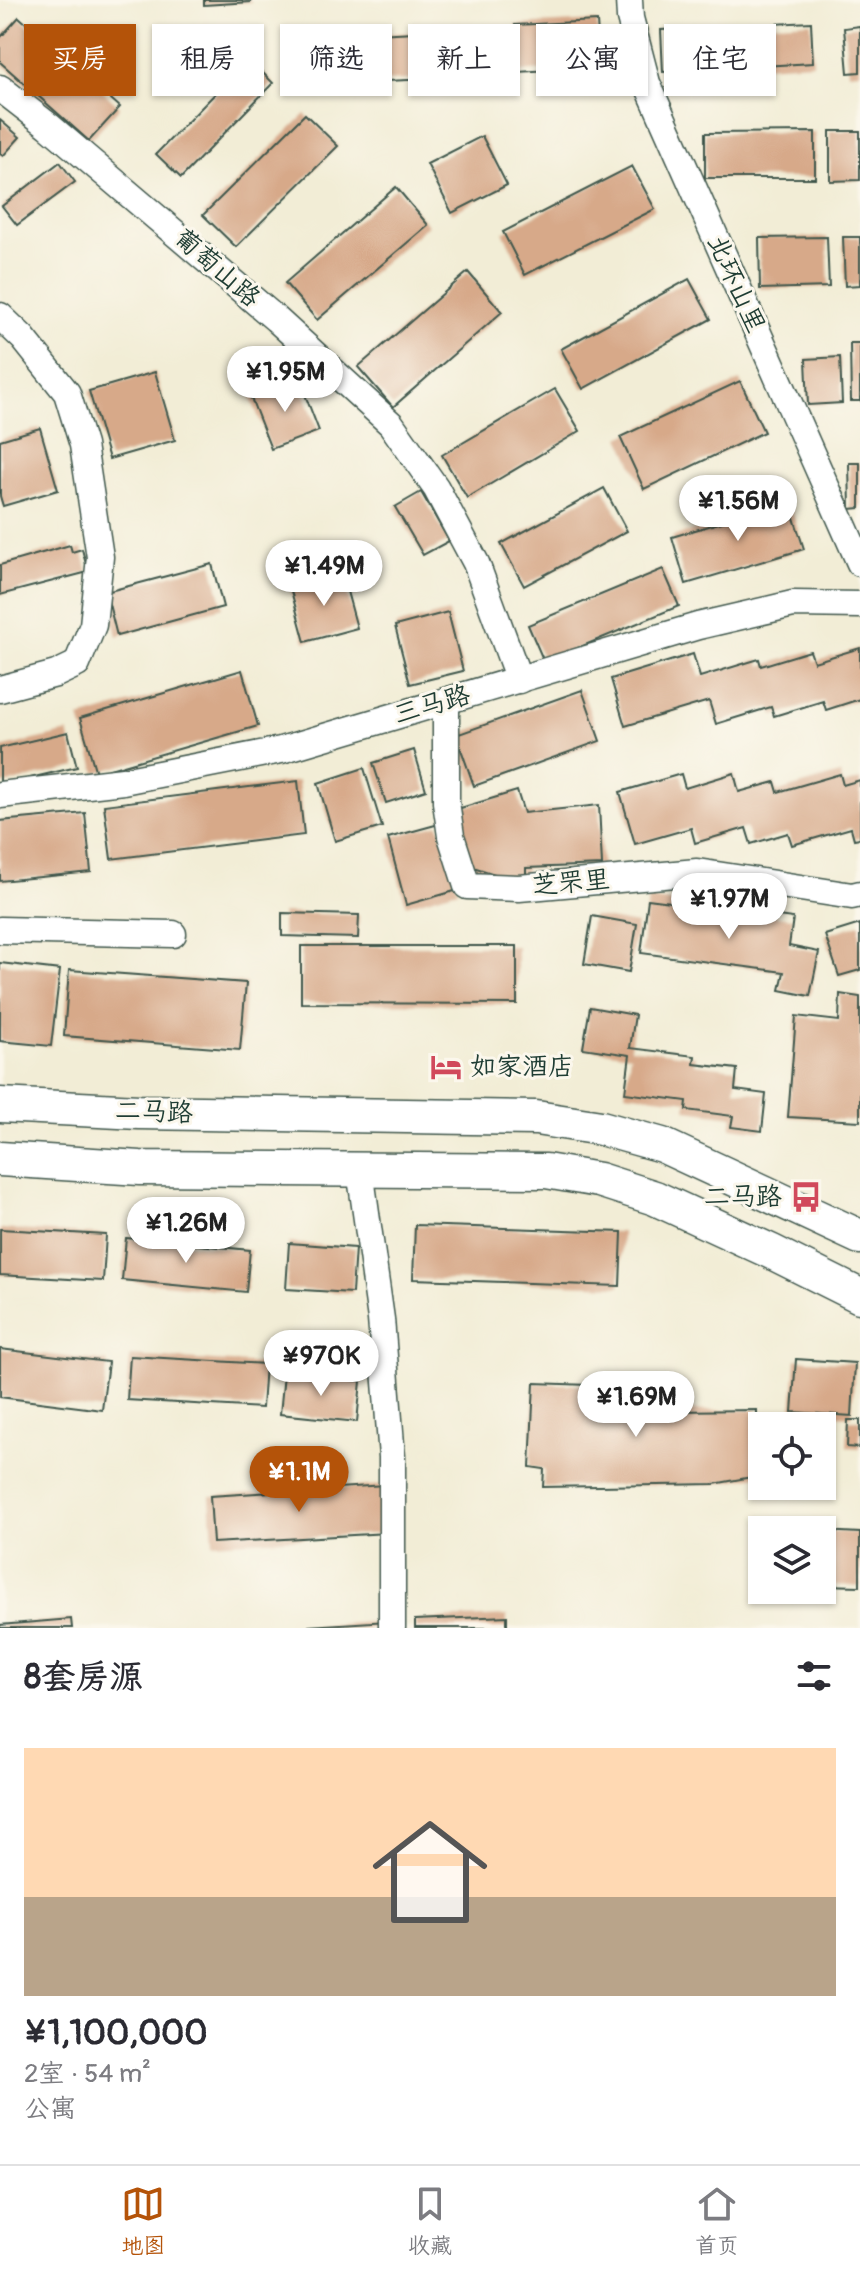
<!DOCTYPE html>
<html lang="zh">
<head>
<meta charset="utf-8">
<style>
  :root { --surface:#fff; --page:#f2f2f3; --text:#2b2b33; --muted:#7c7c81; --line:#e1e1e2; --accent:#b45309 }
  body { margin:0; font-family:Pangolin,"LXGW WenKai TC",sans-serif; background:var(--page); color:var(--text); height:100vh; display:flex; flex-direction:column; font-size:30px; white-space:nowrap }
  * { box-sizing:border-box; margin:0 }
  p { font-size:26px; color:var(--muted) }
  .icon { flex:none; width:44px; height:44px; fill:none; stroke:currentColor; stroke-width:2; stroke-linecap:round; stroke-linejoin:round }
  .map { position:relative; height:1628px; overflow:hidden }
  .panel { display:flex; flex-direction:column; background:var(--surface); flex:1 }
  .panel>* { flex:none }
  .banner { position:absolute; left:24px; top:24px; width:812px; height:72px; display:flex; gap:16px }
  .fabs { position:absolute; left:748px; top:1412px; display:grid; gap:16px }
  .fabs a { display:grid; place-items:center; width:88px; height:88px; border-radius:0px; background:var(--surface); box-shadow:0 2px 6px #0004; font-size:40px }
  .price { position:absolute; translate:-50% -68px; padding:0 18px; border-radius:28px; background:#fff; color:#222; font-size:26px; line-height:52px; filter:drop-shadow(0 2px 4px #0008) }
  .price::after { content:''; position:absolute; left:50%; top:48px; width:24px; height:18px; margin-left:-12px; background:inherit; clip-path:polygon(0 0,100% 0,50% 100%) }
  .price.current { background:var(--accent); color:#fff }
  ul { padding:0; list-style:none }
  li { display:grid; align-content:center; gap:16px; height:424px; padding:0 24px }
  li+li { border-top:2px solid var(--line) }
  li span { display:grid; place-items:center; height:248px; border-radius:0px; color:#555 }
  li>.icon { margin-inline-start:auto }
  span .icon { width:144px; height:144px; fill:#fffc; stroke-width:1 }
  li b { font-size:34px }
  h2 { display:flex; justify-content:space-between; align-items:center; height:96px; padding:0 24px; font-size:34px }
  .chip { padding:0 28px; border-radius:0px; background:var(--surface); box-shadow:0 2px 6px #0004; font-size:28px; line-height:72px }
  .chip.current { background:var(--accent); color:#fff }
  .dock { display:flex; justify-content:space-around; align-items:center; height:112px; border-top:2px solid var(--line); background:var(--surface); font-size:22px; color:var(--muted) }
  .dock a { display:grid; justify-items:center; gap:4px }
  .dock .current { color:var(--accent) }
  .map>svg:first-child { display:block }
</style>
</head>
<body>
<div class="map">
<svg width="860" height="1628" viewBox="0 0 860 1628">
  <rect width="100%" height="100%" fill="#fbf7ec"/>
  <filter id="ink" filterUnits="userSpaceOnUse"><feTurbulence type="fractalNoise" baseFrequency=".0125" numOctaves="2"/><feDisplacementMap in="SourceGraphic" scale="16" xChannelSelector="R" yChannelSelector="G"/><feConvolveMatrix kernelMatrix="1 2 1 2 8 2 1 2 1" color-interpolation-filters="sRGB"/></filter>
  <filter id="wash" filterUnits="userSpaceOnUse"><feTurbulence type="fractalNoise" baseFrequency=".006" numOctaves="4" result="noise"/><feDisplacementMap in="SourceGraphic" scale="32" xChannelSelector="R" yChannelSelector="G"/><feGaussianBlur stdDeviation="1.8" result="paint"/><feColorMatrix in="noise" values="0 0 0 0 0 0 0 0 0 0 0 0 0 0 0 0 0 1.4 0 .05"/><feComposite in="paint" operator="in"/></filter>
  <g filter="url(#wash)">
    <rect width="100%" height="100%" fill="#f2edd6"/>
    <g id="blocks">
      <g fill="#d7a989">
        <path d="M204,0h47v2l-47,3z"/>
        <path d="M19,17l101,90 -31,34 -89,-79v-24z"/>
        <path d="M597,21l3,46 -82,5 -3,-47z"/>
        <path d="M811,22l2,41 -150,9 -2,-42z"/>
        <path d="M860,26v46l-12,1 -4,-45z"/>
        <path d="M492,28l2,48 -193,9 -2,-47z"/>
        <path d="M249,59l24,24 -92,95 -25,-24z"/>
        <path d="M305,114l33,32 -102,101 -33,-32z"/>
        <path d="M0,120l20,17 -17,19 -3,-2z"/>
        <path d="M830,131h30v49l-30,1z"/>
        <path d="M815,132v46h-110v-45z"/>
        <path d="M482,136l25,49 -55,28 -25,-49z"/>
        <path d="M60,162l15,20 -58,43 -15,-19z"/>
        <path d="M632,166l23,43 -130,66 -22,-43z"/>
        <path d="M396,187l32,38 -111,95 -32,-37z"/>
        <path d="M827,237l2,50 -69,2 -1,-51z"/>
        <path d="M843,237h17v48l-15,1z"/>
        <path d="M468,272l34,40 -109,95 -35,-40z"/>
        <path d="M689,279l22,40 -128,70 -22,-40z"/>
        <path d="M850,343h10v58h-9z"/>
        <path d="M840,357l2,46 -34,2 -2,-46z"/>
        <path d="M155,372l20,68 -66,19 -20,-68z"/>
        <path d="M299,379l20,52 -48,18 -20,-51z"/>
        <path d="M740,381l24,51 -120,57 -24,-52z"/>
        <path d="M555,389l25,42 -113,67 -25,-43z"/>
        <path d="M40,428l18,62 -55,16 -3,-10v-56z"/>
        <path d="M849,463h11v45l-10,1z"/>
        <path d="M604,488l23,43 -103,55 -23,-42z"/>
        <path d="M421,492l28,49 -26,14 -28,-48z"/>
        <path d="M789,502l15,47 -118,35 -14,-47z"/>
        <path d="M70,545l2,7 10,-3 6,23 -88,23v-30z"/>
        <path d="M212,564l11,43 -106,29 -11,-44z"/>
        <path d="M663,569l16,37 -135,56 -16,-37z"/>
        <path d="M342,573l15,55 -52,14 -15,-55z"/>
        <path d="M448,612l15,59 -53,13 -15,-58z"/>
        <path d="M860,648v51l-34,11 -3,-9 -49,15 -3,-9 -55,17 -7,-23 -84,25 -14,-47 82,-25 7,23 59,-18 2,7 49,-15 4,11z"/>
        <path d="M242,670l16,56 -162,47 -16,-55z"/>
        <path d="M582,690l18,51 -126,45 -18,-51z"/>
        <path d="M68,732l9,35 -77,18v-37z"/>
        <path d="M414,750l12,40 -40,13 -13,-40z"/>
        <path d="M364,768l18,59 -47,14 -17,-58z"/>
        <path d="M734,773l5,19 36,-10 3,10 62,-18 3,11 17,-5v58l-6,1 -3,-11 -59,17 -4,-12 -37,11 -5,-16 -51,15 -4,-15 -56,16 -15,-52 61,-18 4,14z"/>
        <path d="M298,781l6,54 -193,24 -7,-54z"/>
        <path d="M517,791l7,22 75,-8 3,60 -76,3v9l-19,1 -37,-12 -16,-56z"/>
        <path d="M85,813l6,59 -91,9v-60z"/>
        <path d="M439,824l19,66 -52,15 -18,-67z"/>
        <path d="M648,899l145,19 -4,28 30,6 -9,44 -30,-6 4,-18 -143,-19z"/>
        <path d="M282,913l77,2 -1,23 -76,-2z"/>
        <path d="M592,916l45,8 -8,48 -45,-8z"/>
        <path d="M860,924v46l-21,6 -14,-41z"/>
        <path d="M301,946h216v58l-216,-1z"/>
        <path d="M0,963l60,7 -9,76 -51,-5z"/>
        <path d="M69,970l177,13 -6,67 -176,-14z"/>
        <path d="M840,994l20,3v124l-72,-4 8,-101 43,5z"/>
        <path d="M590,1007l45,8 -5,33 65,8 -1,8 43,5 -2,21 31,4 -4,37 -31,-4 2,-11 -47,-6 1,-9 -62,-8 5,-38 -47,-7z"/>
        <path d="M415,1225l207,7 -2,54 -207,-7z"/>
        <path d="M0,1229l106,6 -3,46 -103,-6z"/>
        <path d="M126,1238l124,12 -4,42 -124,-12z"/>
        <path d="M289,1243l66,5 -3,45 -66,-4z"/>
        <path d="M0,1349l108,13 -6,48 -102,-13z"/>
        <path d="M130,1356l135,8 -3,44 -135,-8z"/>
        <path d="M796,1359l59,4 -3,53 -60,-4z"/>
        <path d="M284,1374l77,7 -4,41 -77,-8z"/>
        <path d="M534,1383l140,5v23l83,-1v66l-43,8 -171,3 1,-18 -14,-2z"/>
        <path d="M848,1420h12v28l-13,-1z"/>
        <path d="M385,1485l2,48 -174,10 -3,-47z"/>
        <path d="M822,1531l38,2v53l-38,-1z"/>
        <path d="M507,1616v12h-92v-8z"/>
        <path d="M71,1619l1,9h-72v-3z"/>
        <path d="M388,1621v7h-79v-2z"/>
      </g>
    </g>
  </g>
  <g filter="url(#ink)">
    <use href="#blocks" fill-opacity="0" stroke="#3f574c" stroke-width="2"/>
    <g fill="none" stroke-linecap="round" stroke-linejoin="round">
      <defs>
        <g id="minor">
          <path d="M629,0l1,18 17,65 213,480"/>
          <path d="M0,88l49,38 227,193 115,105 45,64 40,75 43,117"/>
          <path d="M0,316l23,22 44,55 16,52 17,112 -7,68 -16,39 -21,10 -56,15"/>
          <path d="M446,701v101l5,34 16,50 52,2 178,-16 155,24 8,-2"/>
          <path d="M0,795l123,-14 158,-31 417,-124 95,-22 67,1"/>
          <path d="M0,930l173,4"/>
          <path d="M360,1170l21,149 11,138v171"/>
        </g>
        <g id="major">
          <path d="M0,1105l139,7 397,6 65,10 61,17 198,92"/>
          <path d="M0,1159l140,9 406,3 53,9 56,18 117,54 88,44"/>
        </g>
      </defs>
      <use href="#minor" stroke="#3f574c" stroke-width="29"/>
      <use href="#major" stroke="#3f574c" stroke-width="37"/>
      <use href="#minor" stroke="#fff" stroke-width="26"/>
      <use href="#major" stroke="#fff" stroke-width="34"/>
    </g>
  </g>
  <defs>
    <symbol id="hotel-bare" viewBox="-9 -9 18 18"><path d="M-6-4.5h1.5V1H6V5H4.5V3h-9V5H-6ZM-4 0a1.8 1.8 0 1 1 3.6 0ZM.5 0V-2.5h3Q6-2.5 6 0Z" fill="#d1495b" stroke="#fbf7ec" stroke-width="2.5" paint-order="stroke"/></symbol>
    <symbol id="bus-bare" viewBox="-9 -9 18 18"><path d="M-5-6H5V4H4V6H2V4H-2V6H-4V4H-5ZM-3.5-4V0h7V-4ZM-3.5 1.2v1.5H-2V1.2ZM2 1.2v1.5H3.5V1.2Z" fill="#d1495b" stroke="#fbf7ec" stroke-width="2.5" paint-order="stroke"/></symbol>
  </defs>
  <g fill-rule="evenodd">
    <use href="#hotel-bare" x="424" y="1045" width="44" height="44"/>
    <use href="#bus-bare" x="784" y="1175" width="44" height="44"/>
  </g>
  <g text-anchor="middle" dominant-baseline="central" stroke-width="6" stroke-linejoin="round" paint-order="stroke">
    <g font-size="26" fill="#1f3d34" stroke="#fbf7ec">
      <text transform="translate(217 268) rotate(41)">葡萄山路</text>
      <text transform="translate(736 284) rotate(66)">北环山里</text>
      <text transform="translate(432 705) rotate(-16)">三马路</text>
      <text transform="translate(571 883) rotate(-5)">芝罘里</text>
      <text transform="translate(154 1112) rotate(2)">二马路</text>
    </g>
    <g font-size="26" fill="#1f3d34" stroke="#fbf7ec" text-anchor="start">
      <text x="470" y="1067">如家酒店</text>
      <text x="782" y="1197" text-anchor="end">二马路</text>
    </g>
  </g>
</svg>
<div class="fabs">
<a><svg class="icon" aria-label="locate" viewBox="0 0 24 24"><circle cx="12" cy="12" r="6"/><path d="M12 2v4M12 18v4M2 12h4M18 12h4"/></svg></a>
<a><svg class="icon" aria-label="layers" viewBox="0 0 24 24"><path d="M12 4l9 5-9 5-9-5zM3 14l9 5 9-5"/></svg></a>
</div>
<b class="price" style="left:285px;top:414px">¥1.95M</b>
<b class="price" style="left:738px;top:543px">¥1.56M</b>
<b class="price" style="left:324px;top:608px">¥1.49M</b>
<b class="price" style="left:729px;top:941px">¥1.97M</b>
<b class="price" style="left:186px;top:1265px">¥1.26M</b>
<b class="price" style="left:321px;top:1398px">¥970K</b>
<b class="price" style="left:636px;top:1439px">¥1.69M</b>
<b class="price current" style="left:299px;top:1514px">¥1.1M</b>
<div class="banner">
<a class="chip current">买房</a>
<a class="chip">租房</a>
<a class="chip">筛选</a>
<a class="chip">新上</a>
<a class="chip">公寓</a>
<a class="chip">住宅</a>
</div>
</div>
<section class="panel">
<h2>8套房源<svg class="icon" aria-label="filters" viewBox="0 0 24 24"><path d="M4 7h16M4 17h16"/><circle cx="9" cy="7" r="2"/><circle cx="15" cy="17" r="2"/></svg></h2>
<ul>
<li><span style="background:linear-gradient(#ffd9b3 60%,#b9a48a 0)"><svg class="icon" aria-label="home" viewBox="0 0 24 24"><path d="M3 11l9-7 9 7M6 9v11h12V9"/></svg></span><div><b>¥1,100,000</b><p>2室 · 54 m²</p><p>公寓</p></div></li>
</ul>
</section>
<nav class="dock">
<a class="current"><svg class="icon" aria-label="map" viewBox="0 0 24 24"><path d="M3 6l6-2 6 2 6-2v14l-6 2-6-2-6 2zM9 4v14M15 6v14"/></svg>地图</a>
<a><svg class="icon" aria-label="saved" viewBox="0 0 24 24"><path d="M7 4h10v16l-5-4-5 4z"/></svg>收藏</a>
<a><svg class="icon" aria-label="home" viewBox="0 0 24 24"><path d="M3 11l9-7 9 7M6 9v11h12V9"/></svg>首页</a>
</nav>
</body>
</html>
